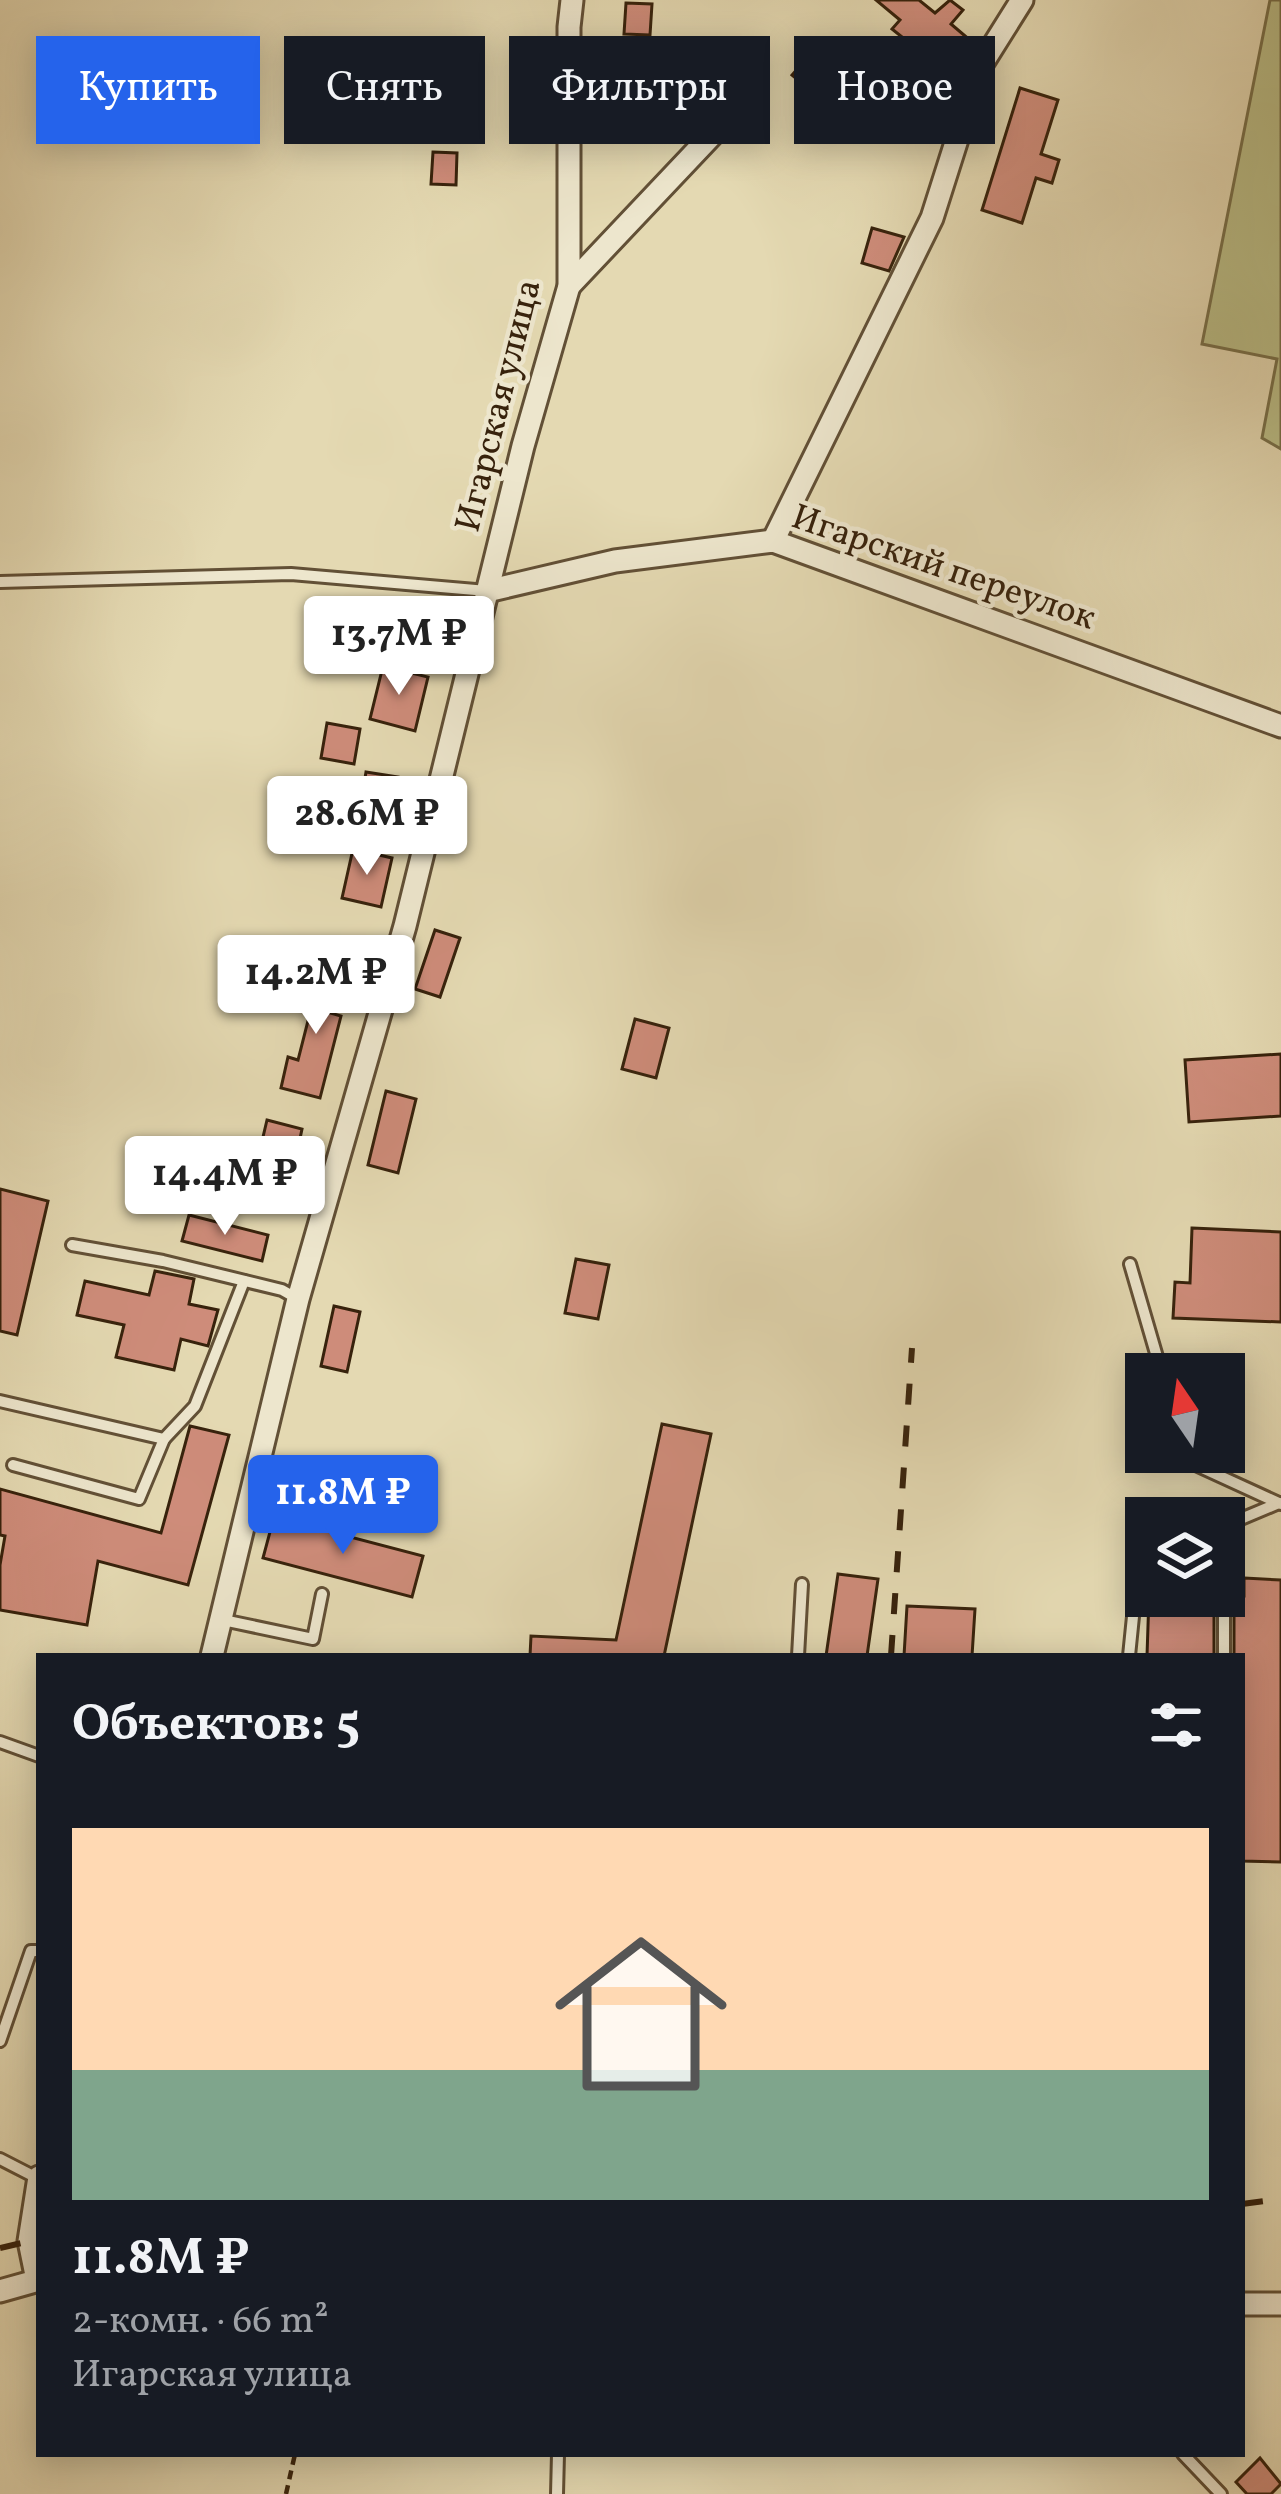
<!DOCTYPE html>
<html lang="ru">
<head>
<meta charset="utf-8">
<style>
  :root { --surface:#171b24; --page:#20242c; --text:#f1f3f6; --muted:#9ea1a6; --line:#363941; --accent:#2563eb }
  body { margin:0; font-family:Vollkorn,serif; background:var(--page); color:var(--text); height:100vh; display:flex; flex-direction:column; font-size:45px; white-space:nowrap }
  * { box-sizing:border-box; margin:0 }
  p { font-size:39px; color:var(--muted) }
  .icon { flex:none; width:66px; height:66px; fill:none; stroke:currentColor; stroke-width:2; stroke-linecap:round; stroke-linejoin:round }
  .map { position:relative; flex:1; overflow:hidden }
  .side { position:absolute; left:36px; top:1653px; width:1209px; height:804px; display:flex; flex-direction:column; background:var(--surface); border-radius:0px; box-shadow:0 6px 30px #0003 }
  .side>* { flex:none }
  .top-card { position:absolute; left:36px; top:36px; width:1209px; height:108px; display:flex; gap:24px }
  .needle { width:78px; rotate:347deg }
  .tools { position:absolute; left:1125px; top:1353px; display:grid; gap:24px }
  .tools a { display:grid; place-items:center; width:120px; height:120px; border-radius:0px; background:var(--surface); box-shadow:0 6px 30px #0003; font-size:60px }
  .price { position:absolute; translate:-50% -102px; padding:0 27px; border-radius:12px; background:#fff; color:#222; font-size:39px; line-height:78px; filter:drop-shadow(0 3px 6px #0008) }
  .price::after { content:''; position:absolute; left:50%; top:72px; width:36px; height:27px; margin-left:-18px; background:inherit; clip-path:polygon(0 0,100% 0,50% 100%) }
  .price.on { background:var(--accent); color:#fff }
  ul { padding:0; list-style:none }
  li { display:grid; align-content:center; gap:24px; height:636px; padding:0 36px }
  li+li { border-top:3px solid var(--line) }
  li span { display:grid; place-items:center; height:372px; border-radius:0px; color:#555 }
  li>.icon { margin-inline-start:auto }
  span .icon { width:216px; height:216px; fill:#fffc; stroke-width:1 }
  li b { font-size:51px }
  h2 { display:flex; justify-content:space-between; align-items:center; height:144px; padding:0 36px; font-size:51px }
  .tag { padding:0 42px; border-radius:0px; background:var(--surface); box-shadow:0 6px 30px #0003; font-size:42px; line-height:108px }
  .tag.on { background:var(--accent); color:#fff }
  .map>svg:first-child { display:block }
</style>
</head>
<body>
<div class="map">
<svg width="1281" height="2494" viewBox="0 0 1281 2494">
  <rect width="100%" height="100%" fill="#e4d9b2"/>
  <filter id="stains"><feTurbulence type="fractalNoise" baseFrequency=".00167" numOctaves="4"/><feColorMatrix values="0 0 0 0 .2 0 0 0 0 .09 0 0 0 0 .02 0 0 0 .5 -.17"/></filter>
  <radialGradient id="worn" r=".72"><stop offset=".6" stop-color="#630" stop-opacity="0"/><stop offset="1" stop-color="#630" stop-opacity=".3"/></radialGradient>
  <path fill="#babe88" stroke="#78704a" stroke-width="3" d="M1270,0h11v449l-19,-11 15,-79 -75,-15z"/>
  <g fill="#ce8c7a" stroke="#37220c" stroke-width="3">
    <path d="M876,0h43l16,13 15,-13 13,10 -12,14 20,17 -38,47 -19,-15 13,-16 -35,-28 8,-9z"/>
    <path d="M626,3l26,1 -2,31 -26,-1z"/>
    <path d="M811,53l23,20 -18,22 -24,-20z"/>
    <path d="M1020,88l38,12 -17,54 18,6 -7,23 -16,-5 -14,45 -40,-13z"/>
    <path d="M433,152l24,1 -1,32 -25,-1z"/>
    <path d="M872,228l32,9 -15,34 -27,-8z"/>
    <path d="M383,666l45,11 -13,54 -45,-12z"/>
    <path d="M327,723l33,6 -6,35 -33,-6z"/>
    <path d="M366,772l32,5 -7,44 -32,-5z"/>
    <path d="M353,849l39,9 -11,49 -39,-9z"/>
    <path d="M435,930l25,8 -20,59 -25,-8z"/>
    <path d="M325,954l18,6 -16,52 14,4 -21,82 -39,-10 7,-31 10,3z"/>
    <path d="M635,1019l34,9 -13,50 -34,-9z"/>
    <path d="M1281,1054v62l-92,6 -4,-62z"/>
    <path d="M386,1091l30,8 -18,74 -30,-8z"/>
    <path d="M267,1120l35,9 -7,33 -36,-8z"/>
    <path d="M0,1189l48,12 -31,134 -17,-4z"/>
    <path d="M189,1215l79,20 -6,26 -80,-20z"/>
    <path d="M1192,1228l89,4v90l-108,-4 2,-36 15,1z"/>
    <path d="M576,1259l33,6 -11,54 -33,-6z"/>
    <path d="M155,1271l39,8 -5,25 29,6 -10,36 -27,-7 -7,31 -58,-13 8,-32 -47,-10 8,-34 64,14z"/>
    <path d="M334,1306l26,6 -13,60 -26,-6z"/>
    <path d="M662,1424l49,10 -47,222h-134l1,-20 85,4z"/>
    <path d="M190,1426l39,9 -41,150 -90,-24 -11,64 -87,-15v-45l5,-29 -5,-1v-46l161,44z"/>
    <path d="M274,1517l149,39 -11,41 -149,-39z"/>
    <path d="M838,1574l40,5 -11,77h-41z"/>
    <path d="M1244,1578l37,2v282l-39,-1v-205h-8v-60h10z"/>
    <path d="M1149,1596h65v60h-67z"/>
    <path d="M907,1606l68,3 -3,47h-68z"/>
    <path d="M1260,2458l21,26 -10,10h-24l-11,-12z"/>
  </g>
  <g fill="none" stroke-linecap="round" stroke-linejoin="round">
    <defs>
      <g id="service">
        <path d="M0,582l291,-8 196,17"/>
        <path d="M72,1245l91,16 119,29 16,9"/>
        <path d="M1130,1264l32,110"/>
        <path d="M0,1401l164,38 31,-33 49,-125"/>
        <path d="M1184,1452l3,9 94,43"/>
        <path d="M13,1465l126,34 25,-60"/>
        <path d="M1224,1526l55,-23"/>
        <path d="M223,1620l90,19 9,-45"/>
        <path d="M798,1656l4,-72"/>
        <path d="M1129,1656l9,-89 8,-5"/>
        <path d="M1224,1656v-81"/>
        <path d="M0,1742l39,14"/>
        <path d="M0,2041l31,-90h8"/>
        <path d="M0,2159l39,20"/>
        <path d="M1183,2454l38,40"/>
        <path d="M557,2494l1,-40"/>
      </g>
      <g id="minor">
        <path d="M569,286l156,-165"/>
        <path d="M773,541l159,-323 48,-151 42,-67"/>
        <path d="M487,591l128,-30 158,-20 508,185"/>
        <path d="M212,1656l86,-357 107,-373 118,-480 46,-160v-259l3,-27"/>
        <path d="M37,2280l-8,-39 10,-64"/>
        <path d="M0,2291l39,-11"/>
        <path d="M1242,2304h39"/>
      </g>
    </defs>
    <use href="#service" stroke="#625036" stroke-width="16"/>
    <use href="#minor" stroke="#625036" stroke-width="27"/>
    <path stroke="#37220c" stroke-width="4.5" stroke-dasharray="9 6" stroke-linecap="butt" d="M286,2494l9,-40"/>
    <use href="#service" stroke="#ede6cd" stroke-width="10"/>
    <use href="#minor" stroke="#ede6cd" stroke-width="21"/>
    <g stroke="#37220c" stroke-width="6" stroke-dasharray="21 21" stroke-linecap="butt">
      <path d="M891,1656l21,-308"/>
      <path d="M1242,2204l39,-5"/>
      <path d="M0,2248l39,-9"/>
    </g>
  </g>
  <g text-anchor="middle" dominant-baseline="central" stroke-width="9" stroke-linejoin="round" paint-order="stroke">
    <g font-size="36" fill="#37220c" stroke="#ede6cd">
      <text transform="translate(500 406) rotate(-76)">Игарская улица</text>
      <text transform="translate(943 569) rotate(19)">Игарский переулок</text>
    </g>
  </g>
  <rect width="100%" height="100%" filter="url(#stains)"/>
  <rect width="100%" height="100%" fill="url(#worn)"/>
</svg>
<div class="tools">
<a><svg class="needle" viewBox="-14 -14 28 28"><path d="M0-13l5 13h-10z" fill="#e53935"/><path d="M0 13l5-13h-10z" fill="#9ea1a6"/></svg></a>
<a><svg class="icon" aria-label="layers" viewBox="0 0 24 24"><path d="M12 4l9 5-9 5-9-5zM3 14l9 5 9-5"/></svg></a>
</div>
<b class="price" style="left:399px;top:698px">13.7M ₽</b>
<b class="price" style="left:367px;top:878px">28.6M ₽</b>
<b class="price" style="left:316px;top:1037px">14.2M ₽</b>
<b class="price" style="left:225px;top:1238px">14.4M ₽</b>
<b class="price on" style="left:343px;top:1557px">11.8M ₽</b>
<div class="top-card">
<a class="tag on">Купить</a>
<a class="tag">Снять</a>
<a class="tag">Фильтры</a>
<a class="tag">Новое</a>
</div>
<section class="side">
<h2>Объектов: 5<svg class="icon" aria-label="filters" viewBox="0 0 24 24"><path d="M4 7h16M4 17h16"/><circle cx="9" cy="7" r="2"/><circle cx="15" cy="17" r="2"/></svg></h2>
<ul>
<li><span style="background:linear-gradient(#ffd9b3 65%,#7fa58c 0)"><svg class="icon" aria-label="home" viewBox="0 0 24 24"><path d="M3 11l9-7 9 7M6 9v11h12V9"/></svg></span><div><b>11.8M ₽</b><p>2-комн. · 66 m²</p><p>Игарская улица</p></div></li>
</ul>
</section>
</div>
</body>
</html>
